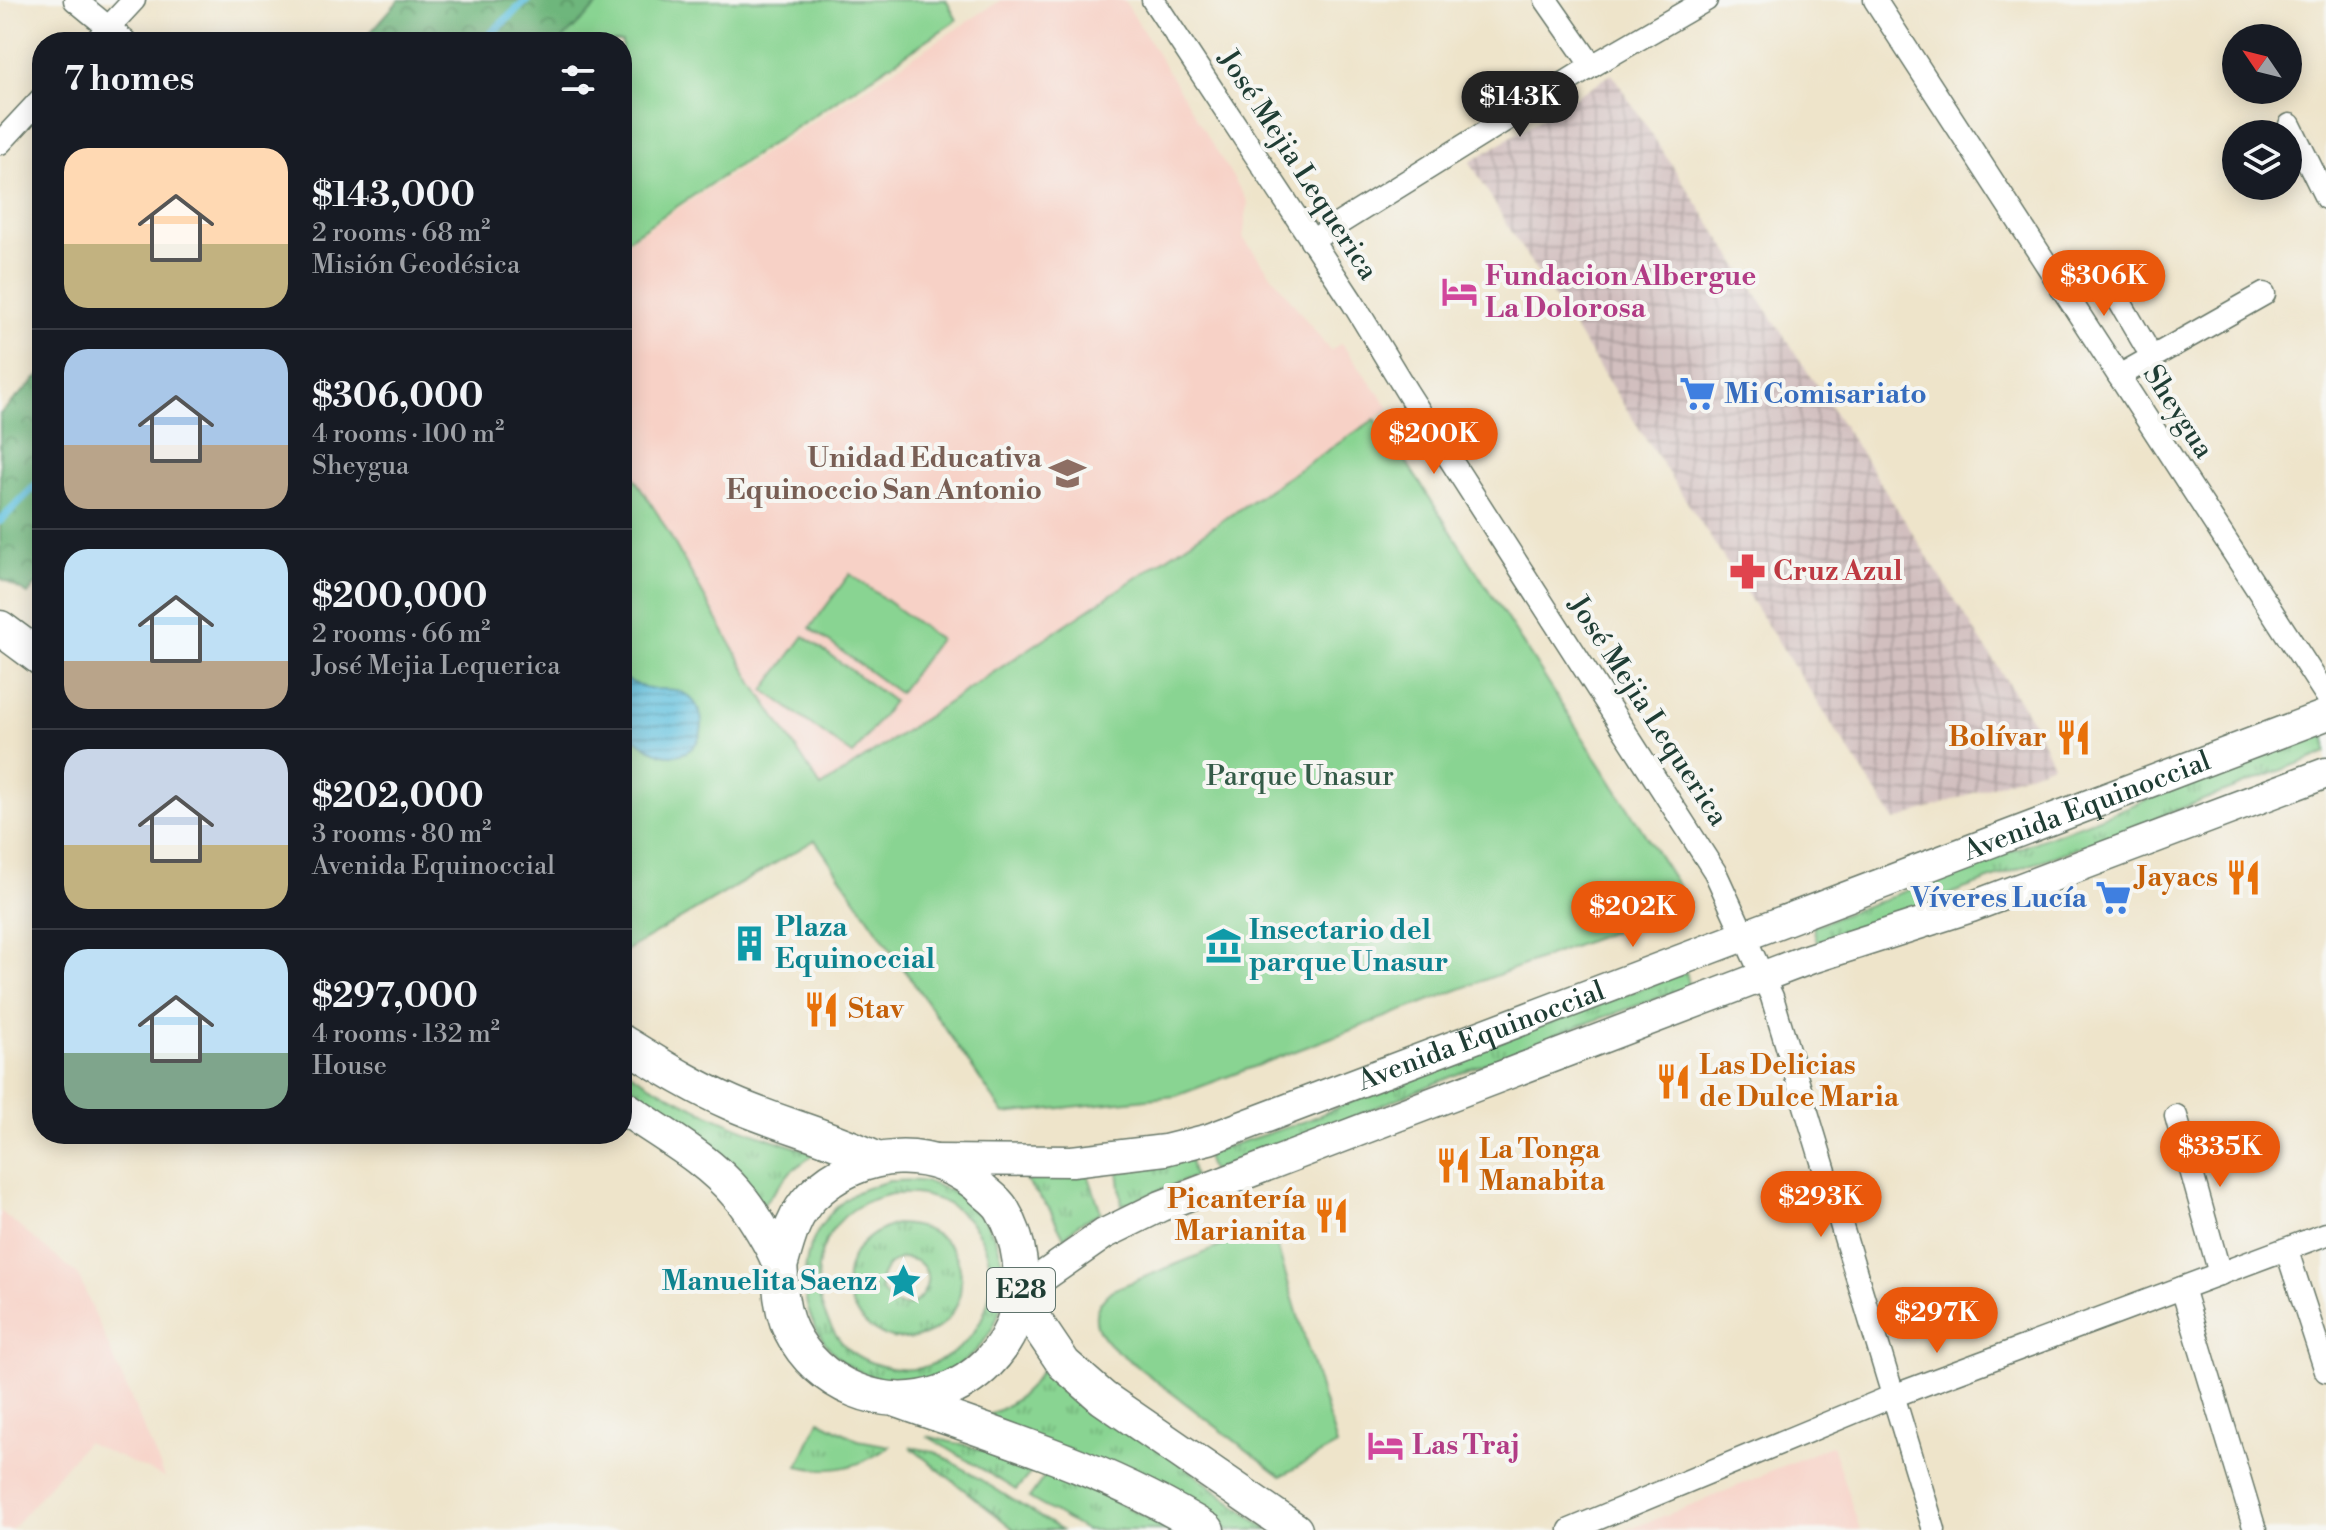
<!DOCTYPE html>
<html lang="en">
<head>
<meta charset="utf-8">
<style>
  :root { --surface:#171b24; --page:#20242c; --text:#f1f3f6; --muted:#9ea1a6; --line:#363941; --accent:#ea580c }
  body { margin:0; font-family:"Libre Bodoni",serif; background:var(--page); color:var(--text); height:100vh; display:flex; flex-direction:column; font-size:30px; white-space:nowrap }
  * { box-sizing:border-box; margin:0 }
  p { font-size:26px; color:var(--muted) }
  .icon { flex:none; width:44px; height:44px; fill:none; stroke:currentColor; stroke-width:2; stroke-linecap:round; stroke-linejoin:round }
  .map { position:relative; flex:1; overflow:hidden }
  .side { position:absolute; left:32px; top:32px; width:600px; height:1112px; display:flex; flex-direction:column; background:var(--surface); border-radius:32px; box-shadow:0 4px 20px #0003 }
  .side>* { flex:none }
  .needle { width:52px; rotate:305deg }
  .buttons { position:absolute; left:2222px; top:24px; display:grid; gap:16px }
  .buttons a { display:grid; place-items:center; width:80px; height:80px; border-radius:50%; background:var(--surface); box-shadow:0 4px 20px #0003; font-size:40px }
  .price { position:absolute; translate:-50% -68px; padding:0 18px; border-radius:28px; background:var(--accent); color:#fff; font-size:26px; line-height:52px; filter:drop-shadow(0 2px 4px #0008) }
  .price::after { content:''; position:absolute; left:50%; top:48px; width:24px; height:18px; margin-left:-12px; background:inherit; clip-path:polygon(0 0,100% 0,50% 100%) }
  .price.active { background:#222; color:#fff }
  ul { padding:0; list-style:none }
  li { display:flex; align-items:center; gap:24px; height:200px; padding:0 32px }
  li+li { border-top:2px solid var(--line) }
  li span { display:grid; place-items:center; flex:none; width:224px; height:160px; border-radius:24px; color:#555 }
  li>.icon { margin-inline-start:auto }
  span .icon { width:96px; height:96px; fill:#fffc; stroke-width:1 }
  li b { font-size:34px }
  h2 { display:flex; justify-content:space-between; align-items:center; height:96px; padding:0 32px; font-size:34px }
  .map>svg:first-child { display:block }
</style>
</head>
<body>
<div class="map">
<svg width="2326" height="1530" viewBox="0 0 2326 1530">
  <defs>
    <pattern id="industrial-grid" width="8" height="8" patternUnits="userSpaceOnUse" patternTransform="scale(2)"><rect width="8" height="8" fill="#d2bfbf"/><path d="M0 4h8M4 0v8" fill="none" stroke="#aa9c9c"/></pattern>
    <pattern id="grass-tufts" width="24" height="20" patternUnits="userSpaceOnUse" patternTransform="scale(2)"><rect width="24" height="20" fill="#89d492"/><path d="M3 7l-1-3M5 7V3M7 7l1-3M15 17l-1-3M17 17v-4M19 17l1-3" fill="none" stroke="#6fad78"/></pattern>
    <pattern id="forest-crowns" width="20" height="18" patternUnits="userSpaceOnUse" patternTransform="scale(2)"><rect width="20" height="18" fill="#6eb67c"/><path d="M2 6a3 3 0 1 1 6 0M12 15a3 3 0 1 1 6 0" fill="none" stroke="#5a9566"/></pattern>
    <pattern id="water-rules" width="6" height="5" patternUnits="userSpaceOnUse" patternTransform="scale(2)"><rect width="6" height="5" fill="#61c1df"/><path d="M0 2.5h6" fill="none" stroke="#4f9eb6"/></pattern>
  </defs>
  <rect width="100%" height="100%" fill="#f6f6f2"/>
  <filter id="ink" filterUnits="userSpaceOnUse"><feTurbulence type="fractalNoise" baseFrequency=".0125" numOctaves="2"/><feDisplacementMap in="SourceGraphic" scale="16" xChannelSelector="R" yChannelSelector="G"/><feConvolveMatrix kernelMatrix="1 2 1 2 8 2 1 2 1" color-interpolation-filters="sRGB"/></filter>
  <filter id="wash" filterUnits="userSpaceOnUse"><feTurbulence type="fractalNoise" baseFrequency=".006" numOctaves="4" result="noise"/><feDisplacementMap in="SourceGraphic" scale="32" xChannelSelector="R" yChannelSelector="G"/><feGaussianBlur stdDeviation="1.8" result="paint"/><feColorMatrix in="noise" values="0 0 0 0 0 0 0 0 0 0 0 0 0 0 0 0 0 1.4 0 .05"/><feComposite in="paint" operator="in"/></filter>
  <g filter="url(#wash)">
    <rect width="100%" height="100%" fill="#eee4ca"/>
    <g fill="#f7d1c6">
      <path d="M1001,0h123l124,202 -5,36 87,113 11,-8 49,66 -569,378 -68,-104 -94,-167 -37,-57v-214z"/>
      <path d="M0,1211l78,64 87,203 -79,-36 -75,88h-11z"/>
      <path d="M1832,1445l28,85h-234l67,-25z"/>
    </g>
    <path fill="url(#industrial-grid)" d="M1612,74l268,408 154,242 19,40 -158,57 -378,-580 -47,-79z"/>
    <g fill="url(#grass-tufts)" stroke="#548863" stroke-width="2" fill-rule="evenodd">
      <path d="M2326,732v21l-246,94 -263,95 -4,-16z"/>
      <path d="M1686,972l4,15 -131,46 -248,101 -100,37 -6,-17 101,-33 126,-54z"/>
      <path d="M622,1067c60,39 125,67 194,86l-25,18 -28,34 -103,-92 -38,-28z"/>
      <path d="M1189,1157l5,20 -72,28 -4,-35z"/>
      <path d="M1088,1174l13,38 -23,12 -14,14 -15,-30 -24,-28z"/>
      <path d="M889,1181c12,0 26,-2 37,1 96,25 106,152 16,192 -16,7 -36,11 -53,7 -23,-5 -43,-13 -58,-31 -44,-49 -32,-122 24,-157 10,-6 23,-8 34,-12zM891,1194c10,0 21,-1 30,1 86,16 94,131 16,167 -14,7 -31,9 -47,6 -18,-4 -35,-10 -47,-24 -38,-44 -35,-110 19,-140 9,-5 20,-7 29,-10z"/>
      <path d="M896,1224c41,1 71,24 64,69 -2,15 -13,31 -27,38 -74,39 -131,-77 -37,-107zM901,1258c51,1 17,71 -14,40 -14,-15 -3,-34 14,-40z"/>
      <path d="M1047,1361l221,169h-40l-25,-17 -221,-95c30,-12 50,-28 65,-57z"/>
      <path d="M819,1420l39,20 32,6c-29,21 -56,28 -92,20z"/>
      <path d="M927,1436l64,16 43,17 -18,21z"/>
      <path d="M910,1447l26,5 125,78h-46z"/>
      <path d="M1047,1473l40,14 83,43h-85l-56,-32z"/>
    </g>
    <g fill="url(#forest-crowns)" stroke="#467a58" stroke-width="2">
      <path d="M399,0h204l-43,42h-198z"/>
      <path d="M42,373v205l-14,16 -28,-16v-164z"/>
    </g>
    <g fill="#89d492" stroke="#548863" stroke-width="2">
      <path d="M603,0h343l11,20 -335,223v-201h-62z"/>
      <path d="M1375,419l15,20 -2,-6 301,470 -513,193 -172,18 -189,-274 -193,113v-494l37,57 94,167 68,104z"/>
      <path d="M850,574l89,65 -40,54 -89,-65z"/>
      <path d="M804,636l89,65 -40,54 -89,-65z"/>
      <path d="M1271,1226l66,219 -56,31 -164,-125c-23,-19 -31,-40 -5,-61z"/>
    </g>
    <path fill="url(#water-rules)" stroke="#407f8a" stroke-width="2" d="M622,678c9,3 20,10 30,11 13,1 24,-2 36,7 24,18 16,60 -17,59 -18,0 -35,-17 -49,-26z"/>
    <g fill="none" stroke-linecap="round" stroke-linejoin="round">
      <g stroke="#61c1df" stroke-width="8">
        <path d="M482,42l45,-42"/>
        <path d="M0,521l42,-42"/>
      </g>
    </g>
  </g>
  <g filter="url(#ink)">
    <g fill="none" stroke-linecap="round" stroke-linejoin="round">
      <defs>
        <g id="street">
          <path d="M75,0l51,42"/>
          <path d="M1153,0l200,303 54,89 308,480 57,125 162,533"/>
          <path d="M1546,0l46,66"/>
          <path d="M1875,0l451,695"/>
          <path d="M95,42l39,-42"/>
          <path d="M2290,125l36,73"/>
          <path d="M0,143l42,-45"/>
          <path d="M1311,241l281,-175 114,-66"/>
          <path d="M2062,289c16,-9 28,-17 45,-9l38,65"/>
          <path d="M2119,376l145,-82"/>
          <path d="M2176,1116l44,158"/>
          <path d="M2287,1251l39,120"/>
          <path d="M2182,1288l73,242"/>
          <path d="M1570,1530l323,-134 433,-162"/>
        </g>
        <g id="secondary">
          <path id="s1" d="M934,1160l138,1 93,-11 44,-11 1117,-424"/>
          <path d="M1021,1292l83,-58 57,-28 648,-247 162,-52 355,-134"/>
        </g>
        <g id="primary">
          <path d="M0,628l42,31"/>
          <path d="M622,1042c36,22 70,44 109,61 47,21 99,33 145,56"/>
          <path d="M622,1106c39,28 84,51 115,88 12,13 39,56 43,73 2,5 0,12 0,18 1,15 4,32 11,46 27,55 92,81 149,62 35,-12 67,-42 76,-79 9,-36 5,-74 -14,-105 -4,-7 -11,-12 -17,-17 -49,-49 -125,-44 -173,4 -19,19 -25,46 -32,71"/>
          <path d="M1020,1299l44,65 39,34 192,132"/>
          <path d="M900,1401c105,37 212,70 307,129"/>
        </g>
      </defs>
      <use href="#street" stroke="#677768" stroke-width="25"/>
      <use href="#secondary" stroke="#677768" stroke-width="33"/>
      <use href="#primary" stroke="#677768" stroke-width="37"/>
      <use href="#street" stroke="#fff" stroke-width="22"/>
      <use href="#secondary" stroke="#fff" stroke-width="30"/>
      <use href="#primary" stroke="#fff" stroke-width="34"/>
    </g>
  </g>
  <defs>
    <symbol id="hotel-bare" viewBox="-9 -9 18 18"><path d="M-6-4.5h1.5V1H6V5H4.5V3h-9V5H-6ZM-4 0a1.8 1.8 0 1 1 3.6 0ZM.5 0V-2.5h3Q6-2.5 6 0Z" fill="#d1479c" stroke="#f6f6f2" stroke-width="2.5" paint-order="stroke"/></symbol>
    <symbol id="supermarket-bare" viewBox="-9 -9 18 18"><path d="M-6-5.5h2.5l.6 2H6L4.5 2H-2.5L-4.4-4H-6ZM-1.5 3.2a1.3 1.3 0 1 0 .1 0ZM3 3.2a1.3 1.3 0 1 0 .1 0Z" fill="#3f7fe0" stroke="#f6f6f2" stroke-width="2.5" paint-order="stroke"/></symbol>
    <symbol id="university-bare" viewBox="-9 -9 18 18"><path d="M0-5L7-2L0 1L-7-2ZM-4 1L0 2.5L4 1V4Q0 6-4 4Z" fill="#8d6e63" stroke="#f6f6f2" stroke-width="2.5" paint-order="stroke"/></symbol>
    <symbol id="pharmacy-bare" viewBox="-9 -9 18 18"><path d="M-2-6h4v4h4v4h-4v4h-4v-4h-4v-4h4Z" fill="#e0444e" stroke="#f6f6f2" stroke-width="2.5" paint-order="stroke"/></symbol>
    <symbol id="restaurant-bare" viewBox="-9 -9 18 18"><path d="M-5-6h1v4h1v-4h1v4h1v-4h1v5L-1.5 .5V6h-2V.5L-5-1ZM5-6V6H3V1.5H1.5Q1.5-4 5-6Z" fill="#e8710a" stroke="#f6f6f2" stroke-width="2.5" paint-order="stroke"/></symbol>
    <symbol id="building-bare" viewBox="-9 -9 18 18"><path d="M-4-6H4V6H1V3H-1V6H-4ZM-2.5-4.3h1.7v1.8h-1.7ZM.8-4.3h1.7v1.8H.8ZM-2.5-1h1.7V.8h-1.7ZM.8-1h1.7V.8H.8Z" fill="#0f9aa8" stroke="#f6f6f2" stroke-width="2.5" paint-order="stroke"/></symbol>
    <symbol id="museum-bare" viewBox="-9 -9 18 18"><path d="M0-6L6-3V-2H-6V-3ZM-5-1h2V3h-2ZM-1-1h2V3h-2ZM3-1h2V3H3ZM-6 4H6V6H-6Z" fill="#0f9aa8" stroke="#f6f6f2" stroke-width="2.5" paint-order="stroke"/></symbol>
    <symbol id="sight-bare" viewBox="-9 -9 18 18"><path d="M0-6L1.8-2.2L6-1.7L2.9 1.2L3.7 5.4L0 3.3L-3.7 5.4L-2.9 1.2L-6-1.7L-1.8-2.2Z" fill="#0f9aa8" stroke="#f6f6f2" stroke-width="2.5" paint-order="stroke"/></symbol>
  </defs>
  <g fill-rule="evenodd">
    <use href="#hotel-bare" x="1434" y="266" width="51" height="51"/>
    <use href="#supermarket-bare" x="1672" y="368" width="51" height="51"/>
    <use href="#university-bare" x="1042" y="448" width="51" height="51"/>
    <use href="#pharmacy-bare" x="1722" y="546" width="51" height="51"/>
    <use href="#restaurant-bare" x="2048" y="712" width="51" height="51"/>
    <use href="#restaurant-bare" x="2218" y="852" width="51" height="51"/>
    <use href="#supermarket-bare" x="2088" y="872" width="51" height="51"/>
    <use href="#building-bare" x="724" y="918" width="51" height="51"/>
    <use href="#museum-bare" x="1198" y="920" width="51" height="51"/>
    <use href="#restaurant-bare" x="796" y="984" width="51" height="51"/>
    <use href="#restaurant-bare" x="1648" y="1056" width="51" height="51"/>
    <use href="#restaurant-bare" x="1428" y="1140" width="51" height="51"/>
    <use href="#restaurant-bare" x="1306" y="1190" width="51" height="51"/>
    <use href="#sight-bare" x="878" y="1256" width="51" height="51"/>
    <use href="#hotel-bare" x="1360" y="1420" width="51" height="51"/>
  </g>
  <g text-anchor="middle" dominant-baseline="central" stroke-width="8" stroke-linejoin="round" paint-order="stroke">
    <rect fill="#f6f6f2" stroke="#60746d" stroke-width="2" x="987" y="1268" width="68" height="44" rx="6"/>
    <g font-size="26" font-weight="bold" fill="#1f3d34">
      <text x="1021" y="1290">E28</text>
    </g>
    <g font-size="28" fill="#1f3d34" stroke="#f6f6f2">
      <text transform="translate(1298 165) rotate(57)">José Mejia Lequerica</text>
      <text transform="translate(2178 412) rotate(57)">Sheygua</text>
      <text transform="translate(1648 711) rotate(57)">José Mejia Lequerica</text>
      <text stroke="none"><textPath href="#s1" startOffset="1216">Avenida Equinoccial</textPath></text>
      <text stroke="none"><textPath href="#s1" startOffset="568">Avenida Equinoccial</textPath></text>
    </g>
    <g font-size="28" font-weight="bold" fill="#b23c85" stroke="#f6f6f2" text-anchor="start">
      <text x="1485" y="276">Fundacion Albergue<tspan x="1485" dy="32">La Dolorosa</tspan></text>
      <text x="1412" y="1445">Las Traj</text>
    </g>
    <g font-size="28" font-weight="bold" fill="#366cbe" stroke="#f6f6f2" text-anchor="start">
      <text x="1724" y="394">Mi Comisariato</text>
      <text x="2087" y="898" text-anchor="end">Víveres Lucía</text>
    </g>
    <g font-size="28" font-weight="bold" fill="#785e54" stroke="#f6f6f2" text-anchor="end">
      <text x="1042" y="458">Unidad Educativa<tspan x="1042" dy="32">Equinoccio San Antonio</tspan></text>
    </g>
    <g font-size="28" font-weight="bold" fill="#be3a42" stroke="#f6f6f2" text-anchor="start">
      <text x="1773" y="571">Cruz Azul</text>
    </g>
    <g font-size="28" font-weight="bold" fill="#c56008" stroke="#f6f6f2" text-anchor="end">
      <text x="2047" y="737">Bolívar</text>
      <text x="2218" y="877">Jayacs</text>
      <text x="848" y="1009" text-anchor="start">Stav</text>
      <text x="1699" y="1065" text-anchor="start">Las Delicias<tspan x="1699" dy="32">de Dulce Maria</tspan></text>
      <text x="1479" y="1149" text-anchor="start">La Tonga<tspan x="1479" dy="32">Manabita</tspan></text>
      <text x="1306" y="1199">Picantería<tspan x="1306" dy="32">Marianita</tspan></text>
    </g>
    <g font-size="28" fill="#345b47" stroke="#f6f6f2">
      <text x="1300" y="776">Parque Unasur</text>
    </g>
    <g font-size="28" font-weight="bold" fill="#0d838f" stroke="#f6f6f2" text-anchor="start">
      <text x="775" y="927">Plaza<tspan x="775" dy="32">Equinoccial</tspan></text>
      <text x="1249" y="930">Insectario del<tspan x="1249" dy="32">parque Unasur</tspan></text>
      <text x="877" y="1281" text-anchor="end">Manuelita Saenz</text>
    </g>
  </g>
</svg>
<div class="buttons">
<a><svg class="needle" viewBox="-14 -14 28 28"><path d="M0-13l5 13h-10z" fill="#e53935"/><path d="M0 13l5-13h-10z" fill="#9ea1a6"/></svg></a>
<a><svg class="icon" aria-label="layers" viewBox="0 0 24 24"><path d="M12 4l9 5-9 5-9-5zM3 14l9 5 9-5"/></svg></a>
</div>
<b class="price active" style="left:1520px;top:139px">$143K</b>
<b class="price" style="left:2104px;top:318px">$306K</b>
<b class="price" style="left:1434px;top:476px">$200K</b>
<b class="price" style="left:1633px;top:949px">$202K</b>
<b class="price" style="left:2220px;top:1189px">$335K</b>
<b class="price" style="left:1821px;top:1239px">$293K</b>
<b class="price" style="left:1937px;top:1355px">$297K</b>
<section class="side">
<h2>7 homes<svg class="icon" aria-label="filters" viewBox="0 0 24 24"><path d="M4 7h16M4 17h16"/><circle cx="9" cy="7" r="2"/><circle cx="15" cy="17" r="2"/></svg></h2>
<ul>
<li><span style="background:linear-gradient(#ffd9b3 60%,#c2b280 0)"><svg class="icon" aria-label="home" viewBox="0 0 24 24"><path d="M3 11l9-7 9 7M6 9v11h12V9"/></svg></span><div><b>$143,000</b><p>2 rooms · 68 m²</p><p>Misión Geodésica</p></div></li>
<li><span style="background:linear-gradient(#a9c7e8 60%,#b9a48a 0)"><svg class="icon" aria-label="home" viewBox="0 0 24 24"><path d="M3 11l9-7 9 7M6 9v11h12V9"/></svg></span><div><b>$306,000</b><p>4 rooms · 100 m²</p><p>Sheygua</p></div></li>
<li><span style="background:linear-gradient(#bfe0f5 70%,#b9a48a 0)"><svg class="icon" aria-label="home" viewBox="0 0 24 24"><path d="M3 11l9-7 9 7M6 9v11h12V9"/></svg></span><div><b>$200,000</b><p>2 rooms · 66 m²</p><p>José Mejia Lequerica</p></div></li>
<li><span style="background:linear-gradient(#c9d6e8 60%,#c2b280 0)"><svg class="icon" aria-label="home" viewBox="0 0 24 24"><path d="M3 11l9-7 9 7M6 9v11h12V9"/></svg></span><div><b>$202,000</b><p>3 rooms · 80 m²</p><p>Avenida Equinoccial</p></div></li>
<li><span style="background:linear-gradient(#bfe0f5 65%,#7fa58c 0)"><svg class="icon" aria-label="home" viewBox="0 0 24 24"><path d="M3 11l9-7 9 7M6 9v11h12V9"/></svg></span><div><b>$297,000</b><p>4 rooms · 132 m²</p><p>House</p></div></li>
</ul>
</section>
</div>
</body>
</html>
